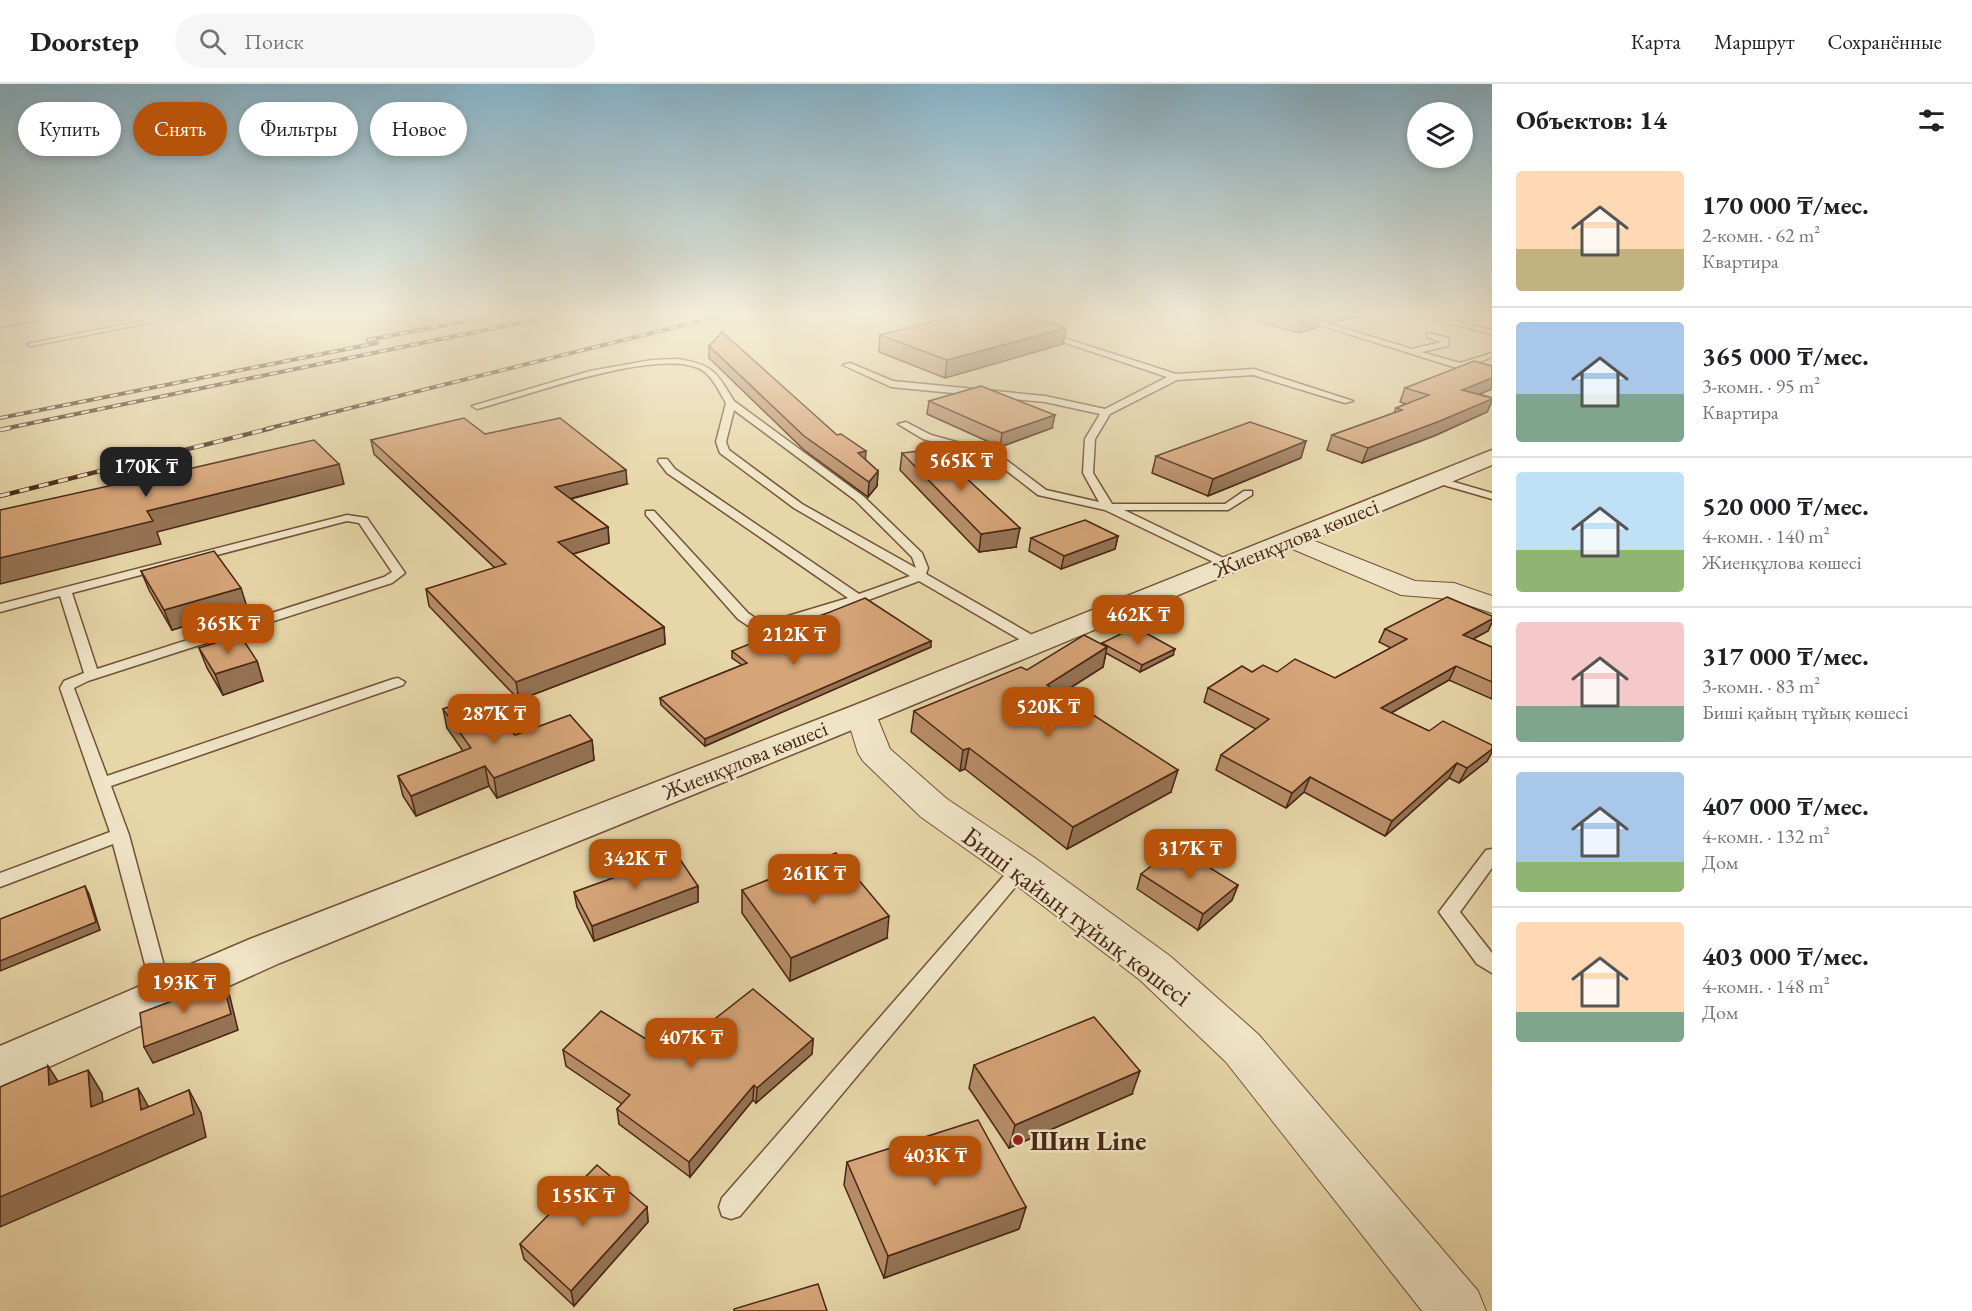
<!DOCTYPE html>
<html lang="ru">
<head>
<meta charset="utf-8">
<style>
  :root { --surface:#fff; --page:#f6f6f6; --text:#202124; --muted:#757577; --line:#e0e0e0; --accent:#b45309 }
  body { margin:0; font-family:"EB Garamond",serif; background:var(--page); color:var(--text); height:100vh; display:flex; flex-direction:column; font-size:22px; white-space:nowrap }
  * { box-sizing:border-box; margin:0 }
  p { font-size:20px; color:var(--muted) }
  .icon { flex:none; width:33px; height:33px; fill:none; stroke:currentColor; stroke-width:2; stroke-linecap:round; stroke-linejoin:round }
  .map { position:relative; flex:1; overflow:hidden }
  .panel { display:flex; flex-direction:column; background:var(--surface); width:480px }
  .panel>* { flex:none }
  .guide { position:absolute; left:18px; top:18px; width:570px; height:54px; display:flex; gap:12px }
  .buttons { position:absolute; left:1407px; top:18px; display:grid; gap:12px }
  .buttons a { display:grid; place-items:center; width:66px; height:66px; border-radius:50%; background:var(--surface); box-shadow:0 3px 9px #0003; font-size:30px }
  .price { position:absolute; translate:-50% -51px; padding:0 14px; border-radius:12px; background:var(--accent); color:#fff; font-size:20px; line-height:39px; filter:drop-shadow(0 2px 3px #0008) }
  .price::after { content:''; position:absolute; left:50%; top:36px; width:18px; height:14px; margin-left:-9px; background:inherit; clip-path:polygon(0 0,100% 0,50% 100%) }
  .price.selected { background:#222; color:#fff }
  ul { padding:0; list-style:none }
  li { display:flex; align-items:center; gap:18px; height:150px; padding:0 24px }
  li+li { border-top:2px solid var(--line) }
  li span { display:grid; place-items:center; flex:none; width:168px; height:120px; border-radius:6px; color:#555 }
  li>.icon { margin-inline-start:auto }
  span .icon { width:72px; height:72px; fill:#fffc; stroke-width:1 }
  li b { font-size:26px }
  h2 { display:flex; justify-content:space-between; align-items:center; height:72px; padding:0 24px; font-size:26px }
  .tag { padding:0 21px; border-radius:27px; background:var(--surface); box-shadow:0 3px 9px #0003; font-size:21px; line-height:54px }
  .tag.selected { background:var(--accent); color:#fff }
  header { display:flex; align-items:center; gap:36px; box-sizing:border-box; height:84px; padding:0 30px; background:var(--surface); border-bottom:2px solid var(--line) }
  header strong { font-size:28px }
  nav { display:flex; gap:33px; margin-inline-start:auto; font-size:21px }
  .search { width:420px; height:54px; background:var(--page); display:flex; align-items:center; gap:15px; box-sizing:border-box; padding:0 21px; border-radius:33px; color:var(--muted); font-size:22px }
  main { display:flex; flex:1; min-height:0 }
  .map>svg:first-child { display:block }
</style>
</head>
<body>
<header>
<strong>Doorstep</strong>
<div class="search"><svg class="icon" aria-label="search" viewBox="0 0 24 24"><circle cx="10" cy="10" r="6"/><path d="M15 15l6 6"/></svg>Поиск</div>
<nav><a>Карта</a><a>Маршрут</a><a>Сохранённые</a></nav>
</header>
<main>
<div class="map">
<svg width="1492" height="1227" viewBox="0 0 1492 1227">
  <rect width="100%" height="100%" fill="#e7d6a8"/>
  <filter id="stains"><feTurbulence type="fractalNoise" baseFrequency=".00333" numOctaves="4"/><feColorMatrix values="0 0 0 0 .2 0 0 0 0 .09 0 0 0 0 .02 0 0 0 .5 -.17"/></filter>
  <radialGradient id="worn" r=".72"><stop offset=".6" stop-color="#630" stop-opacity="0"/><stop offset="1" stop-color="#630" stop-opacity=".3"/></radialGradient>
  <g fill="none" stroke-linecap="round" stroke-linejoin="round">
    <defs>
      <g id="service">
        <path d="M167,232h16l-152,30 -4,-2z"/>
        <path d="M1291,232h12l109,33 29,-7 -14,-5v-4l22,5 -1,8 -27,6 39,11 32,-10v4l-23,9 23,7v6z"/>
        <path d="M1420,232h13l59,14v4z"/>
        <path d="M1042,247l134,43 78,-5 99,32 -8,2 -92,-28 -76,5 -67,34 -15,25 -2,34 19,31h113l19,-13h8v4l-24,15h-104l108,52 2,3 -2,3 -4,1 -123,-59 -67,-15 -49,-38 -66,-18 -25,-15 8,-2 25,13 66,18 49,37 53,12 -16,-29 2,-34 15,-25 -55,-12 -154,-15 -48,-22 7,-2 43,18 152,15 60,13 62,-32 -125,-42z"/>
        <path d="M678,275c36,6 38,13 56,42l129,95 59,57 6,15 -2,6 115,66 2,3 -2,3h-10l-112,-65 -56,21 -94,28 -16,-1 -15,-10 -92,-104v-4h8l94,102 13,9h7l80,-24 -181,-125 -9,-12 1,-2h8l8,10 184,125 51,-18 -116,-68 -74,-55 -4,-11 10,-39c-7,-12 -15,-30 -28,-35 -47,-19 -171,28 -221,41l-5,-3 118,-35 62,-11zM734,326l121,90 57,57 4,11 -114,-64 -73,-54 -3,-8z"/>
        <path d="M1437,393l55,16v6l-59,-17v-4z"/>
        <path d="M347,431l20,3 38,55 -13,10 -304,98 -14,7 33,88 286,-97 5,-1 7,4 -2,3 -292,101 18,49 43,161 -3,6 -7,2 -7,-2 -42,-158 -113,43v-14l110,-41 -50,-144 4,-7 20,-8 -24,-77 -60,16v-8zM347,437l12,2 33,49 -8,5 -287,92 -25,-76z"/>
        <path d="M1492,765v19l-32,44 32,41v20l-15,-9 -38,-52 47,-62z"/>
        <path d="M1021,777l6,2 3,5 -3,5 -287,343 -9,3 -9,-3 -3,-9 3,-9 293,-335z"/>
      </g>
      <g id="minor">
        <path d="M1292,448l123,49 39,2 38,13v17l-42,-14 -49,-4 -118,-50 -4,-5 4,-5z"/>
        <path d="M862,620l11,3 17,42 57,50 88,59 135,98 88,78 220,257 8,20h-64l-196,-249 -86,-82 -133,-102 -86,-61 -58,-56 -5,-8 -12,-39 5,-7z"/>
      </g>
      <path id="tertiary" d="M1492,366v15l-618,256 -594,242 -280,126v-43l250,-107 600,-232z"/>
      <path id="secondary" d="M41,232l-2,4 -39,7v-10z"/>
    </defs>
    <use href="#service" stroke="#705238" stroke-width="3"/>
    <use href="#minor" stroke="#705238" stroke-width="2"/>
    <use href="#tertiary" stroke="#705238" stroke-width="3"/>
    <use href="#secondary" stroke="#482613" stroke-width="3"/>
    <use href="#service" fill="#efe4c6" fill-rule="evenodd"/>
    <use href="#minor" fill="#efe4c6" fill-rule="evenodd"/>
    <use href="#tertiary" fill="#efe4c6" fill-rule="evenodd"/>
    <use href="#secondary" fill="#efe4c6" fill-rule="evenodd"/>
    <defs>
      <g id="rail-far1">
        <path d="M368,256l124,-24"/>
        <path d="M0,334l377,-75"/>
        <path d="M3,345l550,-113"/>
        <path d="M266,345l454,-113"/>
      </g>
      <g id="rail">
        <path d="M0,346l10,-2"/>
        <path d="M0,412l272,-68"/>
      </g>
    </defs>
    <use href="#rail-far1" stroke="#482613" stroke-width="4"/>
    <use href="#rail" stroke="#482613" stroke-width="4.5"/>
    <use href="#rail-far1" stroke="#efe4c6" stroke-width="2" stroke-dasharray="8" stroke-linecap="butt"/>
    <use href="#rail" stroke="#efe4c6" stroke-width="3" stroke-dasharray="10" stroke-linecap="butt"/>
  </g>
  <g fill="#b78d67" stroke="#482613" stroke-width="1.5">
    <path d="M1261,232h97l-25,7 -12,-4 -3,8 -19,6 -40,-11z"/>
    <path d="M1066,244l-3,16 -118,34 -66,-26 1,-17z"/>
    <path d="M709,262l157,114 12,11 -1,15 -9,11 -64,-47 -95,-92z"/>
    <path d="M1492,282v23l-13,5 13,4v3l-5,11 -53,24 -72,27 -35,-13 5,-15 62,-22 2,-5 10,-4 -6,-2 5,-14z"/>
    <path d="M929,317l123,27 -52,19 -73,-33z"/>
    <path d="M485,350l142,50 -56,15 37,28 1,16 -36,11 91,73 1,17 -146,56 -90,-94 -3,-17 69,-21 -121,-114 -3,-14z"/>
    <path d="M902,369l114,94 -37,5 -79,-82z"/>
    <path d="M1156,372l145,2 -93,38 -56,-23z"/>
    <path d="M1118,452l-3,13 -54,20 -32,-18 2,-13z"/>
    <path d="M141,487l106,36 -75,23 -23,-40z"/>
    <path d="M1492,532v6l-4,9 -15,8 19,8v52l-43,-19 -58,33 38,18 63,14v7l-5,9 -28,22 -10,-5 -64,58 -81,-44 -18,16 -70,-38 5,-15 35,-26 -52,-27 4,-14 44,-16h25l58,6 56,-30 -12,-6 6,-13z"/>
    <path d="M1102,559l71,12 -33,17 -34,-19 -3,14 -42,27 110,98 -104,57 -102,-80 -5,2 -49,-39 3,-21 188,-67z"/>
    <path d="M931,563l-226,99 -44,-41 -1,-7 82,-33 -10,-7v-7z"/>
    <path d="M199,564l58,13 6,20 -40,14 -16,-27z"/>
    <path d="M443,625l72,26 77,5 2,20 -97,38 -8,-12 -73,30 -13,-20 -5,-20 65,-25 -16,-23z"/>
    <path d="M1141,790l97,11 -6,15 -34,30 -61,-41z"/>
    <path d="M698,802v16l-104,39 -17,-34 -3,-15z"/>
    <path d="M742,806l145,48 -97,43 -48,-68z"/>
    <path d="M813,955l-1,15 -56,49 -3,-3 -63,77 -71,-53 -2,-15 5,-5 -56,-38 -3,-16 107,4z"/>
    <path d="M974,981l158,29 -123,54 -40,-60z"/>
    <path d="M847,1078l179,45 -7,22 -135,49 -40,-93z"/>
    <path d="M647,1123l1,15 -74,84 -50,-47 -4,-15z"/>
  </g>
  <g fill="#957354" stroke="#482613" stroke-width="1.5">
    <path d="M1322,232l-4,11 -19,6 3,-11z"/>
    <path d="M1335,232h23l-25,7z"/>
    <path d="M1066,244l-3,16 -118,34 2,-18z"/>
    <path d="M1492,294v11l-35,15 5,-14z"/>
    <path d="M1492,315v2l-5,11 -53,24 -72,27 6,-15z"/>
    <path d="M1055,331l-3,13 -52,19 2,-14z"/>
    <path d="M1306,357l-5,17 -93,38 5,-17z"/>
    <path d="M866,367l-1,15 -7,-13z"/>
    <path d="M339,380l5,20 -187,48 4,12 -161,40v-26l147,-47z"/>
    <path d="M626,386l1,14 -70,18 -2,-15z"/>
    <path d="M878,387l-1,15 -9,11 1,-15z"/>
    <path d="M608,443l1,16 -49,15 -2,-16z"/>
    <path d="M1020,444l-4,19 -37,5 2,-18z"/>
    <path d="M1118,452l-3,13 -54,20 3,-13z"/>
    <path d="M241,504l6,19 -75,23 -8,-20z"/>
    <path d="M1492,535v3l-4,9 -32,17 7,-13z"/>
    <path d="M664,543l1,17 -146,56 -3,-18z"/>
    <path d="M931,557v6l-226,99v-7z"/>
    <path d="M1107,563l-4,20 -60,38 4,-20z"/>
    <path d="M1175,565l-2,6 -33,17 2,-7z"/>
    <path d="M257,577l6,20 -40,14 -8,-21z"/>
    <path d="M1456,582l-7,14 -74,42 6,-14z"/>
    <path d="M592,656l2,20 -97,38 -3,-20z"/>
    <path d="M969,664l-4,21 -5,2 3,-21z"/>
    <path d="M1492,665v3l-5,9 -28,22 8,-15z"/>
    <path d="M1457,679l-8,15 -64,58 7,-15z"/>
    <path d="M485,682l4,20 -73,30 -5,-20z"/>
    <path d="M1178,686l-7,22 -104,57 6,-22z"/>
    <path d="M1310,693l-6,15 -18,16 6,-15z"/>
    <path d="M1238,801l-6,15 -34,30 5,-16z"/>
    <path d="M85,802l4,8 11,36 -100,41v-10z"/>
    <path d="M698,802v16l-104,39 -2,-15z"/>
    <path d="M889,832l-2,22 -97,43 1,-23z"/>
    <path d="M223,898l7,15 8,33 -85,33 -9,-16z"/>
    <path d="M813,955l-1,15 -56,49 1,-15z"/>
    <path d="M48,982l15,23 -14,-4z"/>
    <path d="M88,986l14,23 4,37 -15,-23z"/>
    <path d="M1140,987l-8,23 -123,54 6,-23z"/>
    <path d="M754,1001l-1,15 -63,77 -1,-15z"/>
    <path d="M138,1004l13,23 38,-21 12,23 5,24 -206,90v-30l141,-87z"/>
    <path d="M647,1123l1,15 -74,84 -3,-15z"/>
    <path d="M1026,1123l-7,22 -135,49 4,-22z"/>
  </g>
  <g fill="#d5a478" stroke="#482613" stroke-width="1.5">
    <path d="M957,232h74l35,12 -119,32 -67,-25z"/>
    <path d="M1281,232h40l-19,6z"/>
    <path d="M722,248l115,103 4,-1 25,17 -8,2 20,18 -9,11 -65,-46 -95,-90z"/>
    <path d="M1474,277l18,5v12l-30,12 30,8v1l-52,22 -72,27 -36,-13 70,-25 -6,-2 33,-13 -24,-7z"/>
    <path d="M981,302l74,29 -53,18 -73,-32z"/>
    <path d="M464,334l21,16 75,-16 66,52 -71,17 53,40 -50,15 106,85 -148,55 -90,-93 80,-25 -135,-124z"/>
    <path d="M1250,338l56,19 -93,38 -57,-23z"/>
    <path d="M314,356l25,24 -192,47 6,10 -153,37v-48l131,-29 1,1z"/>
    <path d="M935,365l85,79 -39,6 -79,-81z"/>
    <path d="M1085,436l33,16 -54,20 -33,-18z"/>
    <path d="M214,467l27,37 -77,22 -23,-39z"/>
    <path d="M1447,513l45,19v3l-29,16 29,12v35l-36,-16 -75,42 48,23 14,-10 49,24v4l-25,19 -10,-5 -65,58 -82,-44 -18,16 -71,-38 48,-36 -61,-31 34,-22 10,6 11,-7 14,7 18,-13 40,19 72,-39 -22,-10z"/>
    <path d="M865,514l66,43 -226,98 -45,-41 87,-35 -15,-12z"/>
    <path d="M1135,543l40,22 -33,16 -40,-22z"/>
    <path d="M240,551l17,26 -42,13 -16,-26z"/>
    <path d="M1084,551l23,12 -60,38 131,85 -105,57 -104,-79 -6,2 -49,-39 107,-44 6,3z"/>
    <path d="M484,611l31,40 55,-20 22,25 -98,38 -9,-12 -74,30 -13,-20 73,-28 -28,-39z"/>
    <path d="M1176,763l62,38 -35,29 -62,-40z"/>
    <path d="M836,769l53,63 -98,42 -49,-68z"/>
    <path d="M677,771l21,31 -106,40 -18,-34z"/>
    <path d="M85,802l11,36 -96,39v-42z"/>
    <path d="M223,898l8,32 -87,33 -4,-34z"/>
    <path d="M753,905l60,50 -56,49 -3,-3 -65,77 -72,-53 13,-14 -67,-45 38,-39 69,43z"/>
    <path d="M1094,933l46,54 -125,54 -41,-60z"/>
    <path d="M48,982l1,19 39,-15 3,37 47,-19 3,22 48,-20 5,24 -194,83v-110z"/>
    <path d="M978,1036l48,87 -138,49 -41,-94z"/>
    <path d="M597,1081l50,42 -76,84 -51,-47z"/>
    <path d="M818,1200l9,27h-93v-2z"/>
  </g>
  <linearGradient id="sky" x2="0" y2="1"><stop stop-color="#87b6ce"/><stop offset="0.57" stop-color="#f4edd8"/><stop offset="1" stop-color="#f4edd8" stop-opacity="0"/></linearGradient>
  <rect width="1492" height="404" fill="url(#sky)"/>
  <circle fill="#8f2418" stroke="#efe4c6" stroke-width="2" cx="1018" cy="1056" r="6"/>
  <g text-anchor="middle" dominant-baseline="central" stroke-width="5" stroke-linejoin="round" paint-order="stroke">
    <g font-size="22" fill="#482613" stroke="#efe4c6">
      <text transform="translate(1296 454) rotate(-22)">Жиенқұлова көшесі</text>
      <text transform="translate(745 676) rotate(-22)">Жиенқұлова көшесі</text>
    </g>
    <g font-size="27" fill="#482613" stroke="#efe4c6">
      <text transform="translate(1077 832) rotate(37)">Биші қайың тұйық көшесі</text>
    </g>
    <g font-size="27" font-weight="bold" fill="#482613" stroke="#efe4c6" text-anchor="start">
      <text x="1030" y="1056">Шин Line</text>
    </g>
  </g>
  <rect width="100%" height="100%" filter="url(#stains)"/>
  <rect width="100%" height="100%" fill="url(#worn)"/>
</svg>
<div class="buttons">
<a><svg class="icon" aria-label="layers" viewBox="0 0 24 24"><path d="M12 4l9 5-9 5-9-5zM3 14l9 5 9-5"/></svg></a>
</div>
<b class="price" style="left:961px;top:408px">565K ₸</b>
<b class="price selected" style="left:146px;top:414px">170K ₸</b>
<b class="price" style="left:1138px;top:562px">462K ₸</b>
<b class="price" style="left:228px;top:571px">365K ₸</b>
<b class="price" style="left:794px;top:582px">212K ₸</b>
<b class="price" style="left:1048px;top:654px">520K ₸</b>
<b class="price" style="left:494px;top:661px">287K ₸</b>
<b class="price" style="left:1190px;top:796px">317K ₸</b>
<b class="price" style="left:635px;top:806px">342K ₸</b>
<b class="price" style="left:814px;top:821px">261K ₸</b>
<b class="price" style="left:184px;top:930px">193K ₸</b>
<b class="price" style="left:691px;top:985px">407K ₸</b>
<b class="price" style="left:935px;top:1103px">403K ₸</b>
<b class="price" style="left:583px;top:1143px">155K ₸</b>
<div class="guide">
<a class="tag">Купить</a>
<a class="tag selected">Снять</a>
<a class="tag">Фильтры</a>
<a class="tag">Новое</a>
</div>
</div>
<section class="panel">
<h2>Объектов: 14<svg class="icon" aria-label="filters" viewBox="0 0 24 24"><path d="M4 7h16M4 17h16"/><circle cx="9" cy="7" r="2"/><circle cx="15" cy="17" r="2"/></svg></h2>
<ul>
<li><span style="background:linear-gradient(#ffd9b3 65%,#c2b280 0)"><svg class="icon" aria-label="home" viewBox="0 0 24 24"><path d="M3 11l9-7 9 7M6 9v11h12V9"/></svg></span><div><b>170 000 ₸/мес.</b><p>2-комн. · 62 m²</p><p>Квартира</p></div></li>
<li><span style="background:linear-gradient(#a9c7e8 60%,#7fa58c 0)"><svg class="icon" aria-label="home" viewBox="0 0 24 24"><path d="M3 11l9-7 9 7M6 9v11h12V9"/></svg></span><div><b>365 000 ₸/мес.</b><p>3-комн. · 95 m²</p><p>Квартира</p></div></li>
<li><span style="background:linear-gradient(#bfe0f5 65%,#8fb573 0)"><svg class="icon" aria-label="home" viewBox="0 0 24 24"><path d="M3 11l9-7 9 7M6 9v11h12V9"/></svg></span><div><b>520 000 ₸/мес.</b><p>4-комн. · 140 m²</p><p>Жиенқұлова көшесі</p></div></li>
<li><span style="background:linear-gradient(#f6c9c9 70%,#7fa58c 0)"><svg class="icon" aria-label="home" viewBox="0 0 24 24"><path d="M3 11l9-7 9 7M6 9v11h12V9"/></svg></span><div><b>317 000 ₸/мес.</b><p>3-комн. · 83 m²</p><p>Биші қайың тұйық көшесі</p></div></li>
<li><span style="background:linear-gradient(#a9c7e8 75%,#8fb573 0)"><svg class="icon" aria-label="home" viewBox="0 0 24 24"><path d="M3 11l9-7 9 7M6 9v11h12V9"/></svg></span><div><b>407 000 ₸/мес.</b><p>4-комн. · 132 m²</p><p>Дом</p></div></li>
<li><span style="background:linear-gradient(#ffd9b3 75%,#7fa58c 0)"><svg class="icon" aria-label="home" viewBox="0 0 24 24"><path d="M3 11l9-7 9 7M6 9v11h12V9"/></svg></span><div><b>403 000 ₸/мес.</b><p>4-комн. · 148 m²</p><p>Дом</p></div></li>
</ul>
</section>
</main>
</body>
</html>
